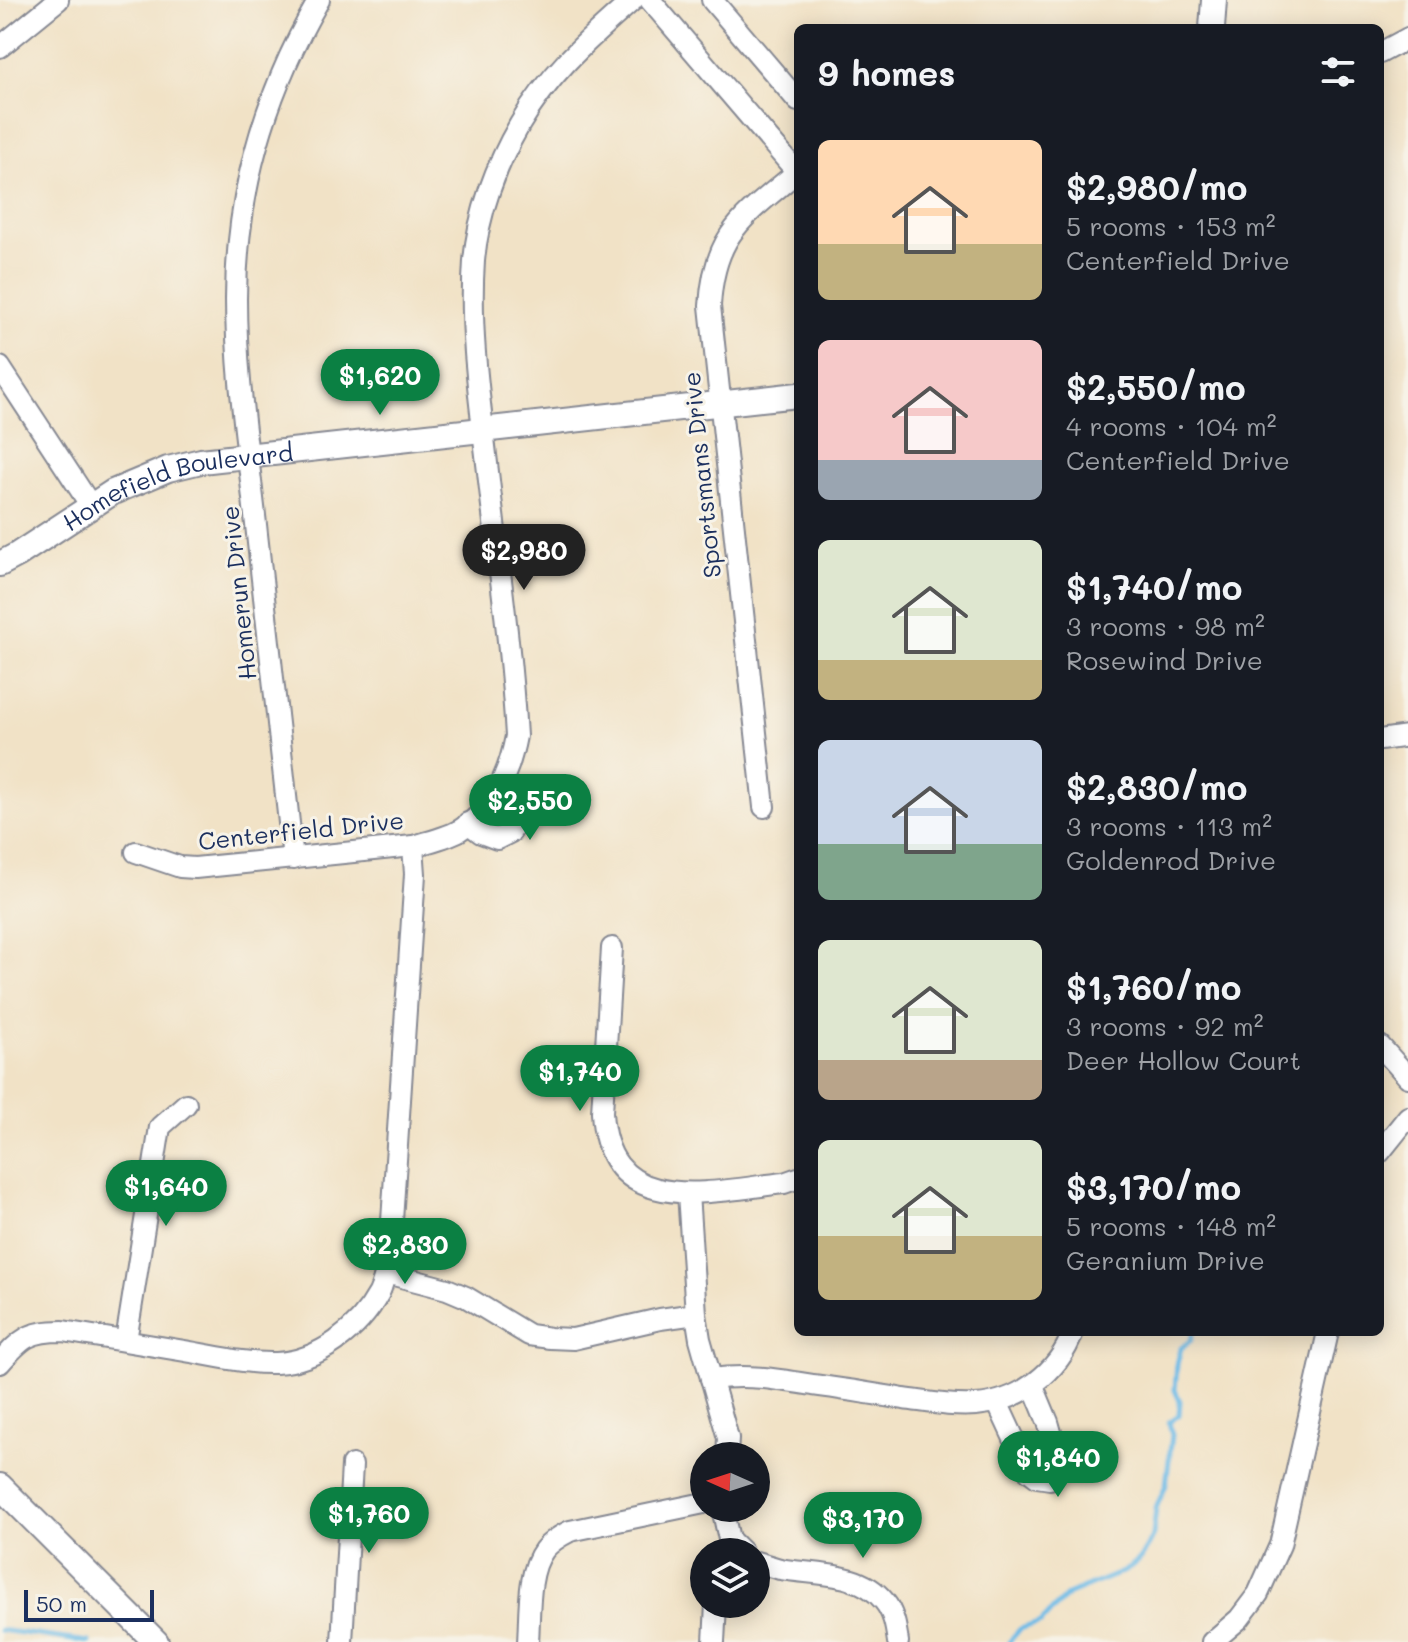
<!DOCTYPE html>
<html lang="en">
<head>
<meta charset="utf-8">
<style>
  :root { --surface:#171b24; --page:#20242c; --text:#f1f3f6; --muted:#9ea1a6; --accent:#0b8043 }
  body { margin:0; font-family:Mali,sans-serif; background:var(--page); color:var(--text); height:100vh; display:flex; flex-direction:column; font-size:30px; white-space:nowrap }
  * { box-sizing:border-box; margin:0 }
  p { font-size:26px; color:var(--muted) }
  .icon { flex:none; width:44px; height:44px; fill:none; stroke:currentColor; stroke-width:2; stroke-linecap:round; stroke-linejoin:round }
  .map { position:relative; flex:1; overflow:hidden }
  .side { position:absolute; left:794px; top:24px; width:590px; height:1312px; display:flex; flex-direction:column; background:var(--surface); border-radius:12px; box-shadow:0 4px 20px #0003 }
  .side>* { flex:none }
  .needle { width:52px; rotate:273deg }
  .controls { position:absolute; left:690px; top:1442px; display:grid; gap:16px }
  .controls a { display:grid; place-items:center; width:80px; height:80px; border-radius:50%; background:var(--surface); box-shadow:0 4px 20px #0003; font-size:40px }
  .scale { position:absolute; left:24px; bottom:20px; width:130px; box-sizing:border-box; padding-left:8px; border:4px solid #1b2f5e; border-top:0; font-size:22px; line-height:28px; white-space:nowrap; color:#1b2f5e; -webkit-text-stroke:6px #f7f3e8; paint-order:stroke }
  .price { position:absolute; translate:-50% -68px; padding:0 18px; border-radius:28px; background:var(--accent); color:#fff; font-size:26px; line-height:52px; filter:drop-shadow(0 2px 4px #0008) }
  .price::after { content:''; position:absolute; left:50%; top:48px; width:24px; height:18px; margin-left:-12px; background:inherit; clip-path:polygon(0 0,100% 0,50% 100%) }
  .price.current { background:#222; color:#fff }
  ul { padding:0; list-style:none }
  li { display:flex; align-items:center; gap:24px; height:200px; padding:0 24px }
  li span { display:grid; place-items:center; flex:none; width:224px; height:160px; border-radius:12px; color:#555 }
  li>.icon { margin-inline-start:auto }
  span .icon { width:96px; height:96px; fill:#fffc; stroke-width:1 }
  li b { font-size:34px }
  h2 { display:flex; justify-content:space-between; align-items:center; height:96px; padding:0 24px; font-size:34px }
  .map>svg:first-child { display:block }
</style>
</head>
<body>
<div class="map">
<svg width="1408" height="1642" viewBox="0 0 1408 1642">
  <rect width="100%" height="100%" fill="#f7f3e8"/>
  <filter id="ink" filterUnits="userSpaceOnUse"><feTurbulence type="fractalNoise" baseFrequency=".0125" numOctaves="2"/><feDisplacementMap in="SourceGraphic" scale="16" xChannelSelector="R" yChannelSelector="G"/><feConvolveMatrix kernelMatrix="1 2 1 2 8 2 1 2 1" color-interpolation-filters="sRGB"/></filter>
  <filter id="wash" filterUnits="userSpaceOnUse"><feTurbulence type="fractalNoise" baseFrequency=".006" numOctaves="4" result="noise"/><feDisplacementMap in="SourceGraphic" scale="32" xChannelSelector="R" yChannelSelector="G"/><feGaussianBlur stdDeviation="1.8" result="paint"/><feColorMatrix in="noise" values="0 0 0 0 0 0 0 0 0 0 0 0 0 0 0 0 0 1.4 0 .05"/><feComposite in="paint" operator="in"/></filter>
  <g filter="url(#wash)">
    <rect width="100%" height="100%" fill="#f1e2c6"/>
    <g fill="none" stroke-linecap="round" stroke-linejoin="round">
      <g stroke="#6dbbe7" stroke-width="5">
        <path d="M0,1630l89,12"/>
        <path d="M1009,1642l11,-13 21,-7 26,-27 58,-24 16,-13 12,-23 3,-27 10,-23 6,-50 -3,-13 10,-7 1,-14 -5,-11 2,-26 4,-16 10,-8 2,-8"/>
      </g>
    </g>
  </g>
  <g filter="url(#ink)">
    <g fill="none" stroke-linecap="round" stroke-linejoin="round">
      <defs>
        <g id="minor">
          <path d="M650,0l147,172"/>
          <path d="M712,0l86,101"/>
          <path d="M0,47l58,-47"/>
          <path d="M1380,53l28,-15"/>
          <path d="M0,367l91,139"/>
          <path d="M1380,740l28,-4"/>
          <path d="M764,807l-54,-501c4,-75 36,-90 88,-135"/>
          <path d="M468,823l13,10 16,6 14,-7 8,-20 -5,-16 -15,-8"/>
          <path d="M136,852l44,15 15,1 218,-22c15,-4 33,-8 47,-16 33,-20 49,-57 56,-94 -5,-88 -18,-176 -28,-264 -8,-70 -19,-141 -14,-211 4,-47 22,-96 46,-137 31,-53 68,-84 113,-124"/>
          <path d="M293,859c-12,-108 -24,-216 -36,-325 -8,-77 -21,-156 -21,-235 0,-108 29,-206 83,-299"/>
          <path d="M612,948l-10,164c6,108 109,79 182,71l14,-5"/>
          <path d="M1380,1046l28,31"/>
          <path d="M1380,1152l28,-35"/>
          <path d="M688,1193l8,121 4,25 28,99 -1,18"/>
          <path d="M386,1273l61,16 19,8 63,38 21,3 23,1 87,-20 36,-5"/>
          <path d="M126,1341l34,-214 26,-23"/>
          <path d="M0,1363c22,-25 29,-32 63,-32 41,7 81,13 122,20 30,5 61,13 91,12 43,-2 83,-33 103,-70 6,-13 8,-28 11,-42l25,-377 -2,-28"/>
          <path d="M711,1379c38,-5 65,0 102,6 30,4 61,9 91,14 24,3 48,8 72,6 43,-3 83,-33 97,-73"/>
          <path d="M997,1402l32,69 8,6 13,2 8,-22 -10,-35 -15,-36"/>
          <path d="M722,1508l7,31 13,13"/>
          <path d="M756,1562c8,2 16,5 24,7 35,6 80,2 104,32 10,12 12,27 14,41"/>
          <path d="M342,1642l10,-177"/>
          <path d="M528,1642c2,-28 -1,-70 16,-92 7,-9 16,-14 26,-19l134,-28"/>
          <path d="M714,1642l2,-38"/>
          <path d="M1212,1642l27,-23 19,-25 22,-49 48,-213"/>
        </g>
        <g id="tertiary">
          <path d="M1212,28l2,-28"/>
          <path id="s1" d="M0,564l17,-9 96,-63 55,-23 33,-8 597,-66"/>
          <path d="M0,1486l156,156"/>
        </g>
      </defs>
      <use href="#minor" stroke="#868892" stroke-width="24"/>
      <use href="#tertiary" stroke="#868892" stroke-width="28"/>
      <use href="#minor" stroke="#fff" stroke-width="20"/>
      <use href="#tertiary" stroke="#fff" stroke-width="24"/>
    </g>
  </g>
  <g text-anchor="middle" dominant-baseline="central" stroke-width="6" stroke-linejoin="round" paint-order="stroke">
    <g font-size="24" fill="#1b2f5e" stroke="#f7f3e8">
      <text transform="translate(701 475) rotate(-96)">Sportsmans Drive</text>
      <text stroke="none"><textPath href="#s1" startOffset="198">Homefield Boulevard</textPath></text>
      <text transform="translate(238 593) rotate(-96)">Homerun Drive</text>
      <text transform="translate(301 830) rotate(-6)">Centerfield Drive</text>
    </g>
  </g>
</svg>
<div class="controls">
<a><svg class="needle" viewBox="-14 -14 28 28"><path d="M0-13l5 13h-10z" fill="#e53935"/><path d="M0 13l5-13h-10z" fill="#9ea1a6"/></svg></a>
<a><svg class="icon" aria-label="layers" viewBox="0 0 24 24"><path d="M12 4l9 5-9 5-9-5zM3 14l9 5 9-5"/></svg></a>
</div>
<div class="scale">50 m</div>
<b class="price" style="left:380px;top:417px">$1,620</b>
<b class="price current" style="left:524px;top:592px">$2,980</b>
<b class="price" style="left:530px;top:842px">$2,550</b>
<b class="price" style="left:580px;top:1113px">$1,740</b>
<b class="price" style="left:166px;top:1228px">$1,640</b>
<b class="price" style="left:405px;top:1286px">$2,830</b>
<b class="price" style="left:1058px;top:1499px">$1,840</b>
<b class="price" style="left:369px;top:1555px">$1,760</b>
<b class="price" style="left:863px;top:1560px">$3,170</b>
<section class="side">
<h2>9 homes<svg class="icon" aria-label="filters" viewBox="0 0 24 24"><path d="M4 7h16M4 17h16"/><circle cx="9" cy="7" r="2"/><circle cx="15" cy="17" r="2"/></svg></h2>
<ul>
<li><span style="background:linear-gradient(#ffd9b3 65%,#c2b280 0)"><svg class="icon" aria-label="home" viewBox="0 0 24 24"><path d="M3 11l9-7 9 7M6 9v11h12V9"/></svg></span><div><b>$2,980/mo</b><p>5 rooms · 153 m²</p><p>Centerfield Drive</p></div></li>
<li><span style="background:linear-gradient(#f6c9c9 75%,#9aa5b1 0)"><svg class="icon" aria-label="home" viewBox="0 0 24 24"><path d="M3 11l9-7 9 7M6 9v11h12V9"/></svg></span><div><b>$2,550/mo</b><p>4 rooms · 104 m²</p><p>Centerfield Drive</p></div></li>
<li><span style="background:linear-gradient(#dfe7d0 75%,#c2b280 0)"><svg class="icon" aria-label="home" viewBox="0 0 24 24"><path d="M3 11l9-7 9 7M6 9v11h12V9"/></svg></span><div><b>$1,740/mo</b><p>3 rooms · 98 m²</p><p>Rosewind Drive</p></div></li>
<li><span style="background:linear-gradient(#c9d6e8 65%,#7fa58c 0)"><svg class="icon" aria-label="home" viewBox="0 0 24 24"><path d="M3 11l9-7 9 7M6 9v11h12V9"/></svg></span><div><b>$2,830/mo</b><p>3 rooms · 113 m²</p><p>Goldenrod Drive</p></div></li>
<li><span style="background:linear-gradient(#dfe7d0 75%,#b9a48a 0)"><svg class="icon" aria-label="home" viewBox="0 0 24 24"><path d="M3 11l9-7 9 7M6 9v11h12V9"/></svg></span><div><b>$1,760/mo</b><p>3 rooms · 92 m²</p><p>Deer Hollow Court</p></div></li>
<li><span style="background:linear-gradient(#dfe7d0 60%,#c2b280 0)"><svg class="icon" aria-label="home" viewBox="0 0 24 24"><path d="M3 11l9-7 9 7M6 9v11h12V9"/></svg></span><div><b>$3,170/mo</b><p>5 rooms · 148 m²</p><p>Geranium Drive</p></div></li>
</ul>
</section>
</div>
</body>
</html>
